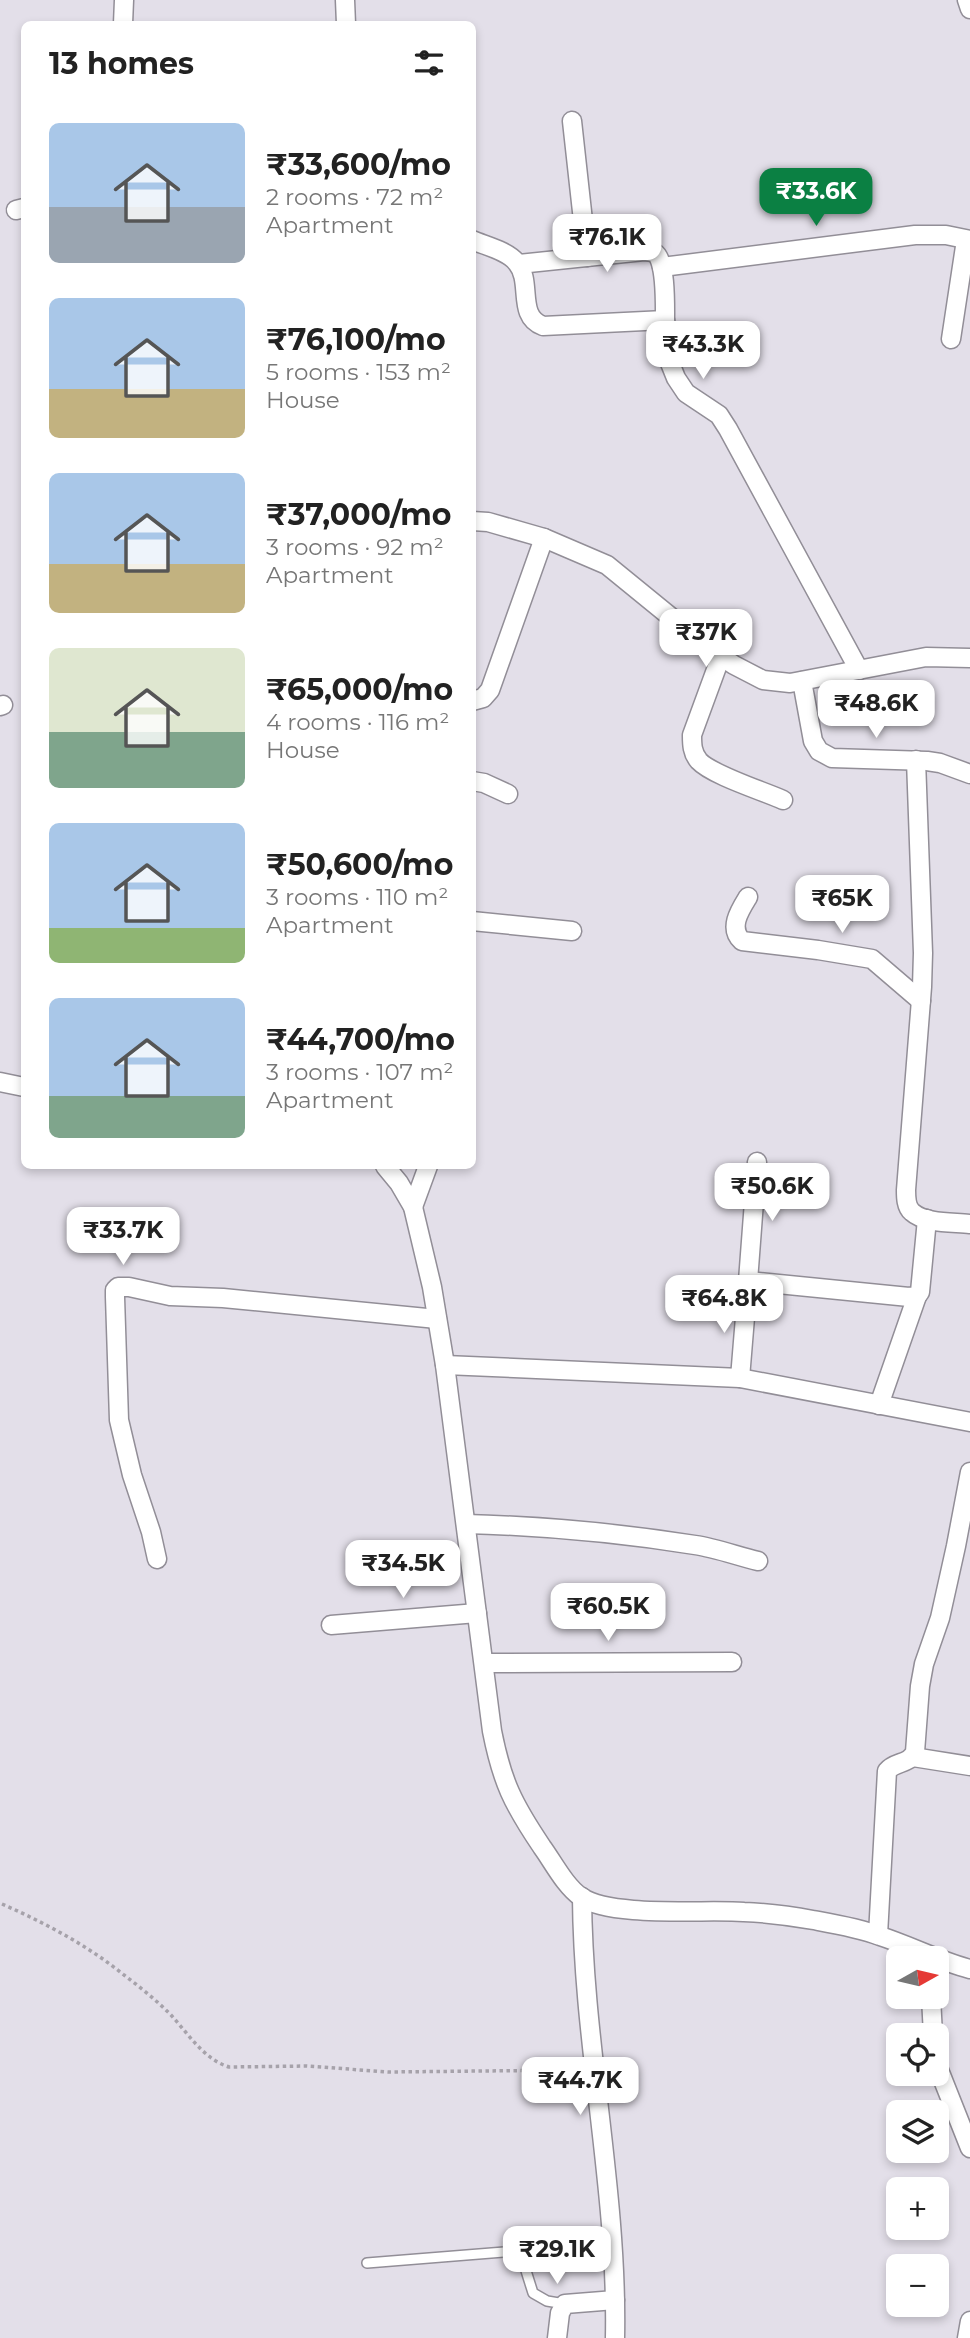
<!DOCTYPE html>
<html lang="en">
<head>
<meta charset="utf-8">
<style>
  :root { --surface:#fff; --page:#f2f2f2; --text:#222; --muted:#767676; --accent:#0b8043 }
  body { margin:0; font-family:Montserrat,sans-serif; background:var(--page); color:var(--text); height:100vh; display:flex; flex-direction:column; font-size:26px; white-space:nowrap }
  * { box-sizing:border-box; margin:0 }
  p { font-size:23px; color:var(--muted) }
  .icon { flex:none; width:38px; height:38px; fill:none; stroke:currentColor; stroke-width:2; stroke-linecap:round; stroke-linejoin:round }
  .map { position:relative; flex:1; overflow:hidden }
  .drawer { position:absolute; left:21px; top:21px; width:455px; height:1148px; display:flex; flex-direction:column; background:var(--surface); border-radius:10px; box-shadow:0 4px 10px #0003 }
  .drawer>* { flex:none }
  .needle { width:46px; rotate:82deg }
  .fabs { position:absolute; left:886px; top:1946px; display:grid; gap:14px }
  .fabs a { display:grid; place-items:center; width:63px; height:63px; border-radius:10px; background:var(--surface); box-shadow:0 4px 10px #0003; font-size:35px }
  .price { position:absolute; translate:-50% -60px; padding:0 16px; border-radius:14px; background:#fff; color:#222; font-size:23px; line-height:46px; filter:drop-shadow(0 2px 4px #0008) }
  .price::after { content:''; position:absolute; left:50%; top:42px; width:21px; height:16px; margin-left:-10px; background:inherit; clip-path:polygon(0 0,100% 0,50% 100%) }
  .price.active { background:var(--accent); color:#fff }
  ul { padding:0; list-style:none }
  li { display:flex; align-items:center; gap:21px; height:175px; padding:0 28px }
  li span { display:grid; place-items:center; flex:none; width:196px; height:140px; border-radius:10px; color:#555 }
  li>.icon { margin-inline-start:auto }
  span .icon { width:84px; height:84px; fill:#fffc; stroke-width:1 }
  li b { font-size:30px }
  h2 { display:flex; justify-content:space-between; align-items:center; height:84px; padding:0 28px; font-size:30px }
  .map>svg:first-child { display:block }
</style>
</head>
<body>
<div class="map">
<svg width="970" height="2338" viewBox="0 0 970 2338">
  <rect width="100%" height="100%" fill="#e3dfe9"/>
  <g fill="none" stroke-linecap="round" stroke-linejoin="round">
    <defs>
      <path id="service" d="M367,2263l148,-12 7,7 11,35 14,8 18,3"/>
      <g id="minor">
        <path d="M345,0l1,24"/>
        <path d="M967,0l3,9"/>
        <path d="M123,24l1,-24"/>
        <path d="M572,121l15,136"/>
        <path d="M16,210l8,-2"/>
        <path d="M472,240c14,6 36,11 45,23 16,19 -1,53 26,63l122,-6 5,43 6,15 10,15 33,22 9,14 131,241"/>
        <path d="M519,264l125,-13c1,0 10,1 11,2 11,7 10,53 10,67"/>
        <path d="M662,267l253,-32h31l24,5"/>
        <path d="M951,339l15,-99"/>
        <path d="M472,521l16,1 56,16 63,27 103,84 24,16 29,15 27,3 136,-26 44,1"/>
        <path d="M721,656l-29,79c0,9 0,18 7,26 13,14 64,30 84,39"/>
        <path d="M802,681l11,60 6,10 13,7 95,3 13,2 30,11"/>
        <path d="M472,701l11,-3 7,-8 54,-152"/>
        <path d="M0,706l3,-1"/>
        <path d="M916,760l7,193 -1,34 -16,203c0,7 0,17 6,22 13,12 42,10 58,12"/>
        <path d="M472,781l12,2 24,11"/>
        <path d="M748,897c-8,13 -20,31 -6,44l76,9 54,9 49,42"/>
        <path d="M472,921l100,10"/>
        <path d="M0,1082l24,5"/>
        <path d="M385,1166l14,17 14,24 19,80 13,78 47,366c10,51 21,73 50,116 11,15 23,39 39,50 31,21 125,12 163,15 23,1 47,4 69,8 22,4 46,8 67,16 31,10 59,25 90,33"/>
        <path d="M413,1207l15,-41"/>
        <path d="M748,1281l9,-119"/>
        <path d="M445,1365l295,13 8,-97 161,16 8,-1 3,-4 7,-73"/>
        <path d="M740,1378l230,44"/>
        <path d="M879,1405l38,-109"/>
        <path d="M466,1524c77,2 153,9 229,21 21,3 42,11 63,16"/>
        <path d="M157,1559l-6,-27 -19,-57 -13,-55 -4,-123v-7l3,-3h11l41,9 53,2 214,21"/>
        <path d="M331,1625l146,-12"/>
        <path d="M484,1663l248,-1"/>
        <path d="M913,1757l57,9"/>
        <path d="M582,1897c1,148 36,293 33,441"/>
        <path d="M878,1935l9,-164c8,-10 22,-6 28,-19l5,-66 4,-22 16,-46 16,-72 14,-74"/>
        <path d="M931,1997l2,38"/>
        <path d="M936,2054l3,16 31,78"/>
        <path d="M557,2338l3,-25 5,-9 50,-4"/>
        <path d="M967,2338l3,-17"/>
      </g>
    </defs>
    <use href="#service" stroke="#928e97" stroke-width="12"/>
    <use href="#minor" stroke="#928e97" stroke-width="21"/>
    <path stroke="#a6a2aa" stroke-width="3.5" stroke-dasharray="3.5 3.5" stroke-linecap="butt" d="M2,1904c43,19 85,41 122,71 16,12 32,25 46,39 18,19 33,45 59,53l78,-1 81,6 189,-2"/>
    <use href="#service" stroke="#fff" stroke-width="9"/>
    <use href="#minor" stroke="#fff" stroke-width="18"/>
  </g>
</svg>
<div class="fabs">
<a><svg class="needle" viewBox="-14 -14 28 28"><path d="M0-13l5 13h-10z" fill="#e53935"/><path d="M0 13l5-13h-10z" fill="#767676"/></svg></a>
<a><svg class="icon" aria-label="locate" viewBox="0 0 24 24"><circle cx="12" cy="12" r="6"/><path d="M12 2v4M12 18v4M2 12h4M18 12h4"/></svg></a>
<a><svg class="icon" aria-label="layers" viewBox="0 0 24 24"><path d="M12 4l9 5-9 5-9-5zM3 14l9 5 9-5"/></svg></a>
<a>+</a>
<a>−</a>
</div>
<b class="price active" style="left:816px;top:228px">₹33.6K</b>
<b class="price" style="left:607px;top:274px">₹76.1K</b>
<b class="price" style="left:703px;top:381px">₹43.3K</b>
<b class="price" style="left:706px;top:669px">₹37K</b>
<b class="price" style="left:876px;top:740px">₹48.6K</b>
<b class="price" style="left:842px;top:935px">₹65K</b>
<b class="price" style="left:772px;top:1223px">₹50.6K</b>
<b class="price" style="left:123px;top:1267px">₹33.7K</b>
<b class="price" style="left:724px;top:1335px">₹64.8K</b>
<b class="price" style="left:403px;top:1600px">₹34.5K</b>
<b class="price" style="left:608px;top:1643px">₹60.5K</b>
<b class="price" style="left:580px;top:2117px">₹44.7K</b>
<b class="price" style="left:557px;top:2286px">₹29.1K</b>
<section class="drawer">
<h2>13 homes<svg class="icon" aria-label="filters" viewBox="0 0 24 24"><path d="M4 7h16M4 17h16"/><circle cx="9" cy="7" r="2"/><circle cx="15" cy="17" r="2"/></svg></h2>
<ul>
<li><span style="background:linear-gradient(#a9c7e8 60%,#9aa5b1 0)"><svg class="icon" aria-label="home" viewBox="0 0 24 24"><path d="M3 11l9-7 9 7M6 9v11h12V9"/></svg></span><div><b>₹33,600/mo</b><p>2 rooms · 72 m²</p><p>Apartment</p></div></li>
<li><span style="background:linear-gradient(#a9c7e8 65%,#c2b280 0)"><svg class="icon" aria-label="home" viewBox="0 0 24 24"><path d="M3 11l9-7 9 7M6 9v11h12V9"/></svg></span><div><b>₹76,100/mo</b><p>5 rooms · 153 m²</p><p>House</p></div></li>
<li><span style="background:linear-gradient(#a9c7e8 65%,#c2b280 0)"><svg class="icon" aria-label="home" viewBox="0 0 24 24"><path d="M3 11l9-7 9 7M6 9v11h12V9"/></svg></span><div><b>₹37,000/mo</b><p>3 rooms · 92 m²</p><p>Apartment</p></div></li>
<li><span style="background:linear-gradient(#dfe7d0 60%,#7fa58c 0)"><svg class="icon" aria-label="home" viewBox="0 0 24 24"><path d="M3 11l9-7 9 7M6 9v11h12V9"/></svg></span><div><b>₹65,000/mo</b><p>4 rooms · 116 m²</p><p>House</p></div></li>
<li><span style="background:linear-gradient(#a9c7e8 75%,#8fb573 0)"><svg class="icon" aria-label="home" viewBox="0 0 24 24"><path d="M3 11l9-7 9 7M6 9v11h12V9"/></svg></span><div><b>₹50,600/mo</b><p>3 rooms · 110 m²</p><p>Apartment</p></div></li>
<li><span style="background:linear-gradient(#a9c7e8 70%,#7fa58c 0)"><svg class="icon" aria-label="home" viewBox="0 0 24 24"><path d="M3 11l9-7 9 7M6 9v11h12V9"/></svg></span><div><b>₹44,700/mo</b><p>3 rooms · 107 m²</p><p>Apartment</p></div></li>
</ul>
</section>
</div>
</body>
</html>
